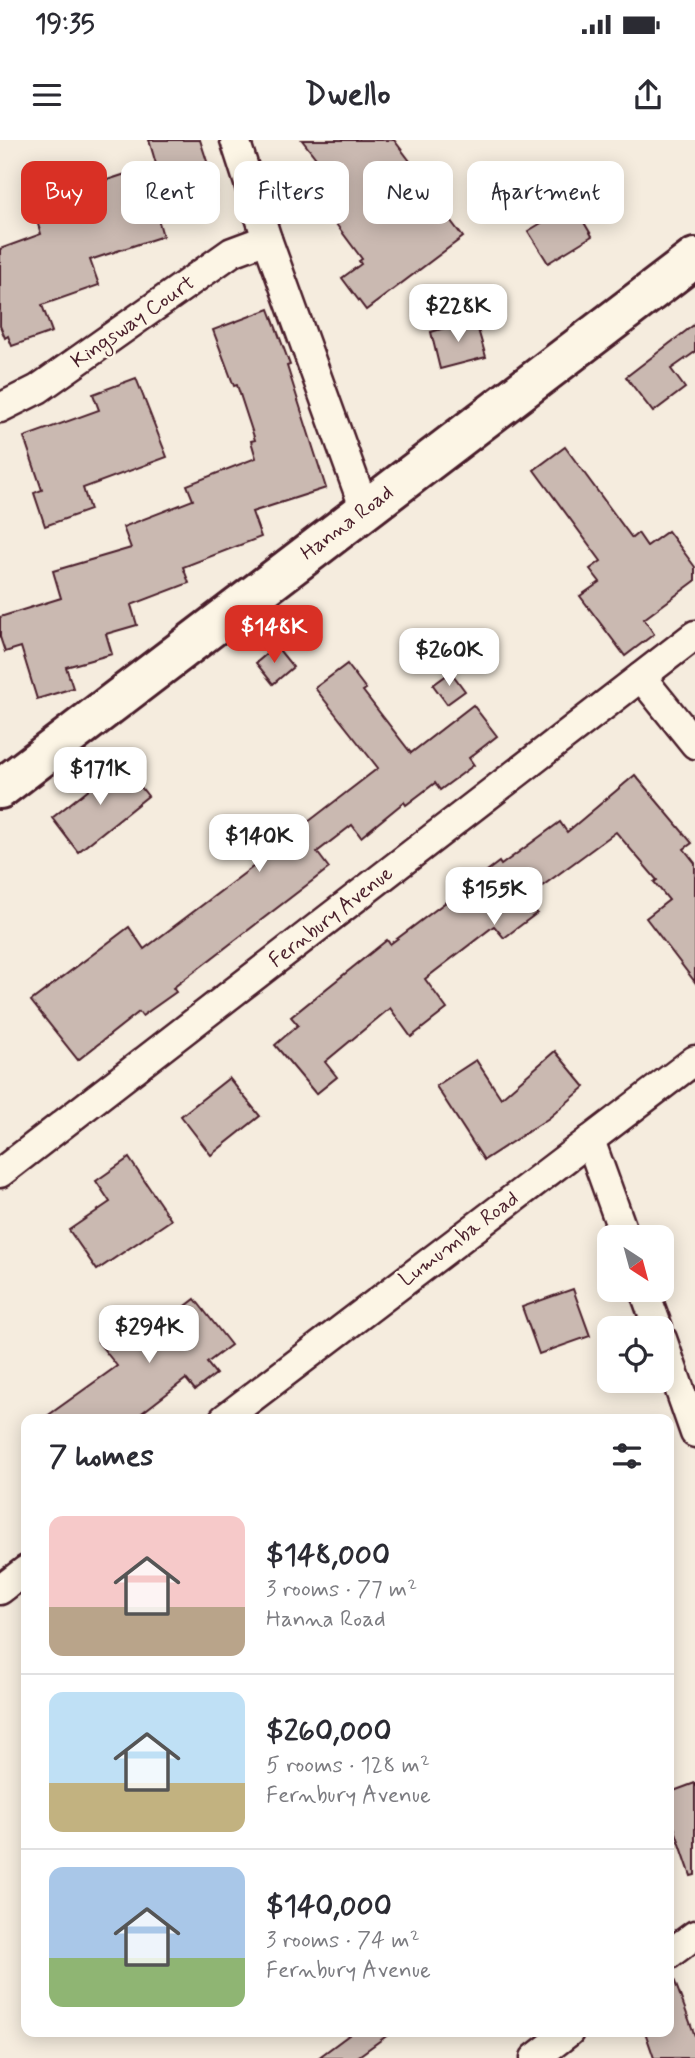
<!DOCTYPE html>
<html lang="en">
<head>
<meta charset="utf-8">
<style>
  :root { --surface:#fff; --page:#f2f2f3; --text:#2b2b33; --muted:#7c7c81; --line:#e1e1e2; --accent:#d93025 }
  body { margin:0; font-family:Mynerve,sans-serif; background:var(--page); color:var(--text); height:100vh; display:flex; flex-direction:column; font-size:26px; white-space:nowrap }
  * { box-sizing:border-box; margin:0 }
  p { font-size:23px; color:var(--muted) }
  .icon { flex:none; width:38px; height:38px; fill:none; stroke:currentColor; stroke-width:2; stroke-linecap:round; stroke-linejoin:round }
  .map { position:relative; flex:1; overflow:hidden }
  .drawer { position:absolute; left:21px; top:1274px; width:653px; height:623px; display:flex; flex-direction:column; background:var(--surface); border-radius:14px; box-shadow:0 4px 18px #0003 }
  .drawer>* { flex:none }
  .guide { position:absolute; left:21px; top:21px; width:654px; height:63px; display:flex; gap:14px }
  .needle { width:46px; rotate:144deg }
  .tools { position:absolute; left:597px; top:1085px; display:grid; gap:14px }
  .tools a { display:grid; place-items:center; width:77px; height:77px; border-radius:14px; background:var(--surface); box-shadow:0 4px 18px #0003; font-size:35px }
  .price { position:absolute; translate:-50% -60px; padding:0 16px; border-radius:14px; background:#fff; color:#222; font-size:23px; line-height:46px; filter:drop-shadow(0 2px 4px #0008) }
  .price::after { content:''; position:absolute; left:50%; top:42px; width:21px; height:16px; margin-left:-10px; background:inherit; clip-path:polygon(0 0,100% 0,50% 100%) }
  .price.current { background:var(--accent); color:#fff }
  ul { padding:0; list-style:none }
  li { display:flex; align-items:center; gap:21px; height:175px; padding:0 28px }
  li+li { border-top:2px solid var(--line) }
  li span { display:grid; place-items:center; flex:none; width:196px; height:140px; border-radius:14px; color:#555 }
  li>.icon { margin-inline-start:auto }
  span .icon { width:84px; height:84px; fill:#fffc; stroke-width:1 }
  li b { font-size:30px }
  h2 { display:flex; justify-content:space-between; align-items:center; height:84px; padding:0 28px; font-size:30px }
  .tag { padding:0 24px; border-radius:14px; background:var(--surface); box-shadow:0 4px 18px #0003; font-size:24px; line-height:63px }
  .tag.current { background:var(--accent); color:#fff }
  .status { display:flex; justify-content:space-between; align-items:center; height:49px; padding:0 35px; background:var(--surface); direction:ltr }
  .status svg { height:19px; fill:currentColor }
  header { display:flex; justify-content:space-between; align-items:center; height:91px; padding:0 28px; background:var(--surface); font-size:32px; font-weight:700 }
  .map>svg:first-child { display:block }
</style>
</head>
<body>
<div class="status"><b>19:35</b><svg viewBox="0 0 49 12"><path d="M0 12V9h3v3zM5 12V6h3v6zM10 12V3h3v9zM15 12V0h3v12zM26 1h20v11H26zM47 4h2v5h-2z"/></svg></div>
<header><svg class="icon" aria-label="menu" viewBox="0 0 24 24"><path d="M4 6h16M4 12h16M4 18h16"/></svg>Dwello<svg class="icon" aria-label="share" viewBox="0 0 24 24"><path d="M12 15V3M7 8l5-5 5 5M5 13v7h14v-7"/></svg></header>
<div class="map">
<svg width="695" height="1918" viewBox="0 0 695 1918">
  <rect width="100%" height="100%" fill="#f5ecde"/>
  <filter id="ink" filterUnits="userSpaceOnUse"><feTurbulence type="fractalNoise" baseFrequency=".0143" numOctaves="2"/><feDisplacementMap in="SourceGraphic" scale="14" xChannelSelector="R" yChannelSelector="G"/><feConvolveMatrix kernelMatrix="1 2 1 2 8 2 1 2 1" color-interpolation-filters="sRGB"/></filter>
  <g filter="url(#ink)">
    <g fill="#cab9b1" stroke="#4a1f2b" stroke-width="2">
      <path d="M149,0h51l17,52 -61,20 7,24 -73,24 9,25 -57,20 10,27 -40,14 -4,-10 -3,2 -5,-12v-77l41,-15 -5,-16 57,-20 -4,-12 67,-22z"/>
      <path d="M302,0h92l28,37 -3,2 44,58 -97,73 -24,-32 19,-14 -2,-3 3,-2 -46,-62 19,-14z"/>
      <path d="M573,64l19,32 -44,27 -20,-32z"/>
      <path d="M269,169l21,56 -3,1 39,122 -74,24 9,25 -78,30 6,16 -58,22 6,20 -31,9 6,20 -46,13 7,21 -36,11 -16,-52 -16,5 -5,-15v-20l61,-19 -8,-27 78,-23 -8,-21 70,-27 -6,-15 69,-27 -5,-17 4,-1 -18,-55 -3,1 -21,-56z"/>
      <path d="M475,179l11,38 -46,12 -9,-37z"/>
      <path d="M695,184v28l-24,17 14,19 -32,24 -27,-35z"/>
      <path d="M136,238l31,79 -84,31 7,22 -45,16 -11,-33 8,-3 -18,-53 75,-27 -6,-16z"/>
      <path d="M565,307l67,91 6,-5 9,13 21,-15 27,36v14l-51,38 10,15 -29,22 -45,-60 20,-14 -10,-13 11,-8 -67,-91z"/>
      <path d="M276,506l17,21 -20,17 -17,-21z"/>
      <path d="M347,524l19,25 -3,2 48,62 62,-48 24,31 -28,22 5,7 -34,25 -5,-7 -29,22 -2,-3 -43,35 -9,-12 -35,27 12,16 -156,120 3,4 -34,24 -3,-4 -61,48 -47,-59 98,-74 15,22 130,-98 -7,-9 26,-20 6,7 79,-61 -63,-80z"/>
      <path d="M451,532l14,19 -18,13 -14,-19z"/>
      <path d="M122,623l26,33 -70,56 -26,-34z"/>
      <path d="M635,635l57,68 -8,6 11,14v119l-49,-64 23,-18 -15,-18 3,-2 -41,-48 -90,66 11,15 -33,25 -10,-12 -69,53 22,30 -36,28 -21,-29 -65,54 12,15 -21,17 -41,-49 23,-20 -7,-8 96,-77 3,4 109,-82 2,3 59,-43 7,10z"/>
      <path d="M555,911l30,36 -36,31 -65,42 -48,-74 40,-26 25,38z"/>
      <path d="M229,938l31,38 -49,39 -30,-39z"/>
      <path d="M129,1018l42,62 -74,50 -28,-40 41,-28 -14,-21z"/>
      <path d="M573,1149l17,47 -51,18 -17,-47z"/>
      <path d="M195,1159l36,46 -24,18 9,11 -21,16 -9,-11 -52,40h-91l74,-53 -19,-24 45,-33 14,19z"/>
      <path d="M695,1643v92l-4,1 -23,-67v-16z"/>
      <path d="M671,1831l24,65v22h-41l-9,-26h23v-60z"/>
      <path d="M353,1892h39l-36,26h-38z"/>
    </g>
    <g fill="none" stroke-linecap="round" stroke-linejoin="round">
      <defs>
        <g id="street">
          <path d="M235,0l32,99 98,271"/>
          <path d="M0,268l38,-19 194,-137 35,-13"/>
          <path d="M641,537l54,67"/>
          <path d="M590,1000l35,97"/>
          <path d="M0,1033l695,-538"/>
          <path d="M644,1150l14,38"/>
          <path d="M662,1199l33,94"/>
          <path d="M224,1279l471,-359"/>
          <path d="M0,1450l26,-20"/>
          <path d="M668,1815l27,-20"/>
          <path d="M535,1918l34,-26"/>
        </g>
        <path id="secondary" d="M0,649l695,-531"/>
      </defs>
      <use href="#street" stroke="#4a1f2b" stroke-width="33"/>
      <use href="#secondary" stroke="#4a1f2b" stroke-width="44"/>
      <use href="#street" stroke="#fcf5e5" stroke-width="28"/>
      <use href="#secondary" stroke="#fcf5e5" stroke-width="38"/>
    </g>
  </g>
  <g text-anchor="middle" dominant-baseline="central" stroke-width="5" stroke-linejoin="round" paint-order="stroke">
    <g font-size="21" fill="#4a1f2b" stroke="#fcf5e5">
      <text transform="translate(133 182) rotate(-35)">Kingsway Court</text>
      <text transform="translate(347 383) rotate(-37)">Hanna Road</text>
      <text transform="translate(331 777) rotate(-38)">Fernbury Avenue</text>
      <text transform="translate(459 1099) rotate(-37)">Lumumba Road</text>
    </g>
  </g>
</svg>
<div class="tools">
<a><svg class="needle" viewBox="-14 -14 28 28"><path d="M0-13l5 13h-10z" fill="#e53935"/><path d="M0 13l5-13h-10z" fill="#7c7c81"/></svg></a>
<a><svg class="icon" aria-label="locate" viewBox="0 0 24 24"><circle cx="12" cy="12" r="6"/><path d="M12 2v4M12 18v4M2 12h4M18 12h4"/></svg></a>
</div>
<b class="price" style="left:458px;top:204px">$228K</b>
<b class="price current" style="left:274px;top:525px">$148K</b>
<b class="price" style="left:449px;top:548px">$260K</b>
<b class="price" style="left:100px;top:667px">$171K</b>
<b class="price" style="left:259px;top:734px">$140K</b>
<b class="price" style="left:494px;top:787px">$155K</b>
<b class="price" style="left:149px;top:1225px">$294K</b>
<div class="guide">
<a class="tag current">Buy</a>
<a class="tag">Rent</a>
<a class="tag">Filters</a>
<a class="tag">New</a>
<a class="tag">Apartment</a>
</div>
<section class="drawer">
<h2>7 homes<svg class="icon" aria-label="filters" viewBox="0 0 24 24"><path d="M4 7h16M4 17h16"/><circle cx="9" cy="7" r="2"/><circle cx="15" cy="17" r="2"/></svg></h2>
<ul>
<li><span style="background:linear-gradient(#f6c9c9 65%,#b9a48a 0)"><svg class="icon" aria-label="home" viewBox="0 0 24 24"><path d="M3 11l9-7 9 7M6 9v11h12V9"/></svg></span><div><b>$148,000</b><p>3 rooms · 77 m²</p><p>Hanna Road</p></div></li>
<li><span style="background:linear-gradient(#bfe0f5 65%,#c2b280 0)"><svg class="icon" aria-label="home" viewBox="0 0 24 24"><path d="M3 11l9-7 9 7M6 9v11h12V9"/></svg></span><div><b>$260,000</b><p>5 rooms · 128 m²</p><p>Fernbury Avenue</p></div></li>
<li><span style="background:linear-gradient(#a9c7e8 65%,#8fb573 0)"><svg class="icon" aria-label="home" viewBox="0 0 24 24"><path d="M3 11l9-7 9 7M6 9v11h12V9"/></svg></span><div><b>$140,000</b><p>3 rooms · 74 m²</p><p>Fernbury Avenue</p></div></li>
</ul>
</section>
</div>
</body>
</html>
